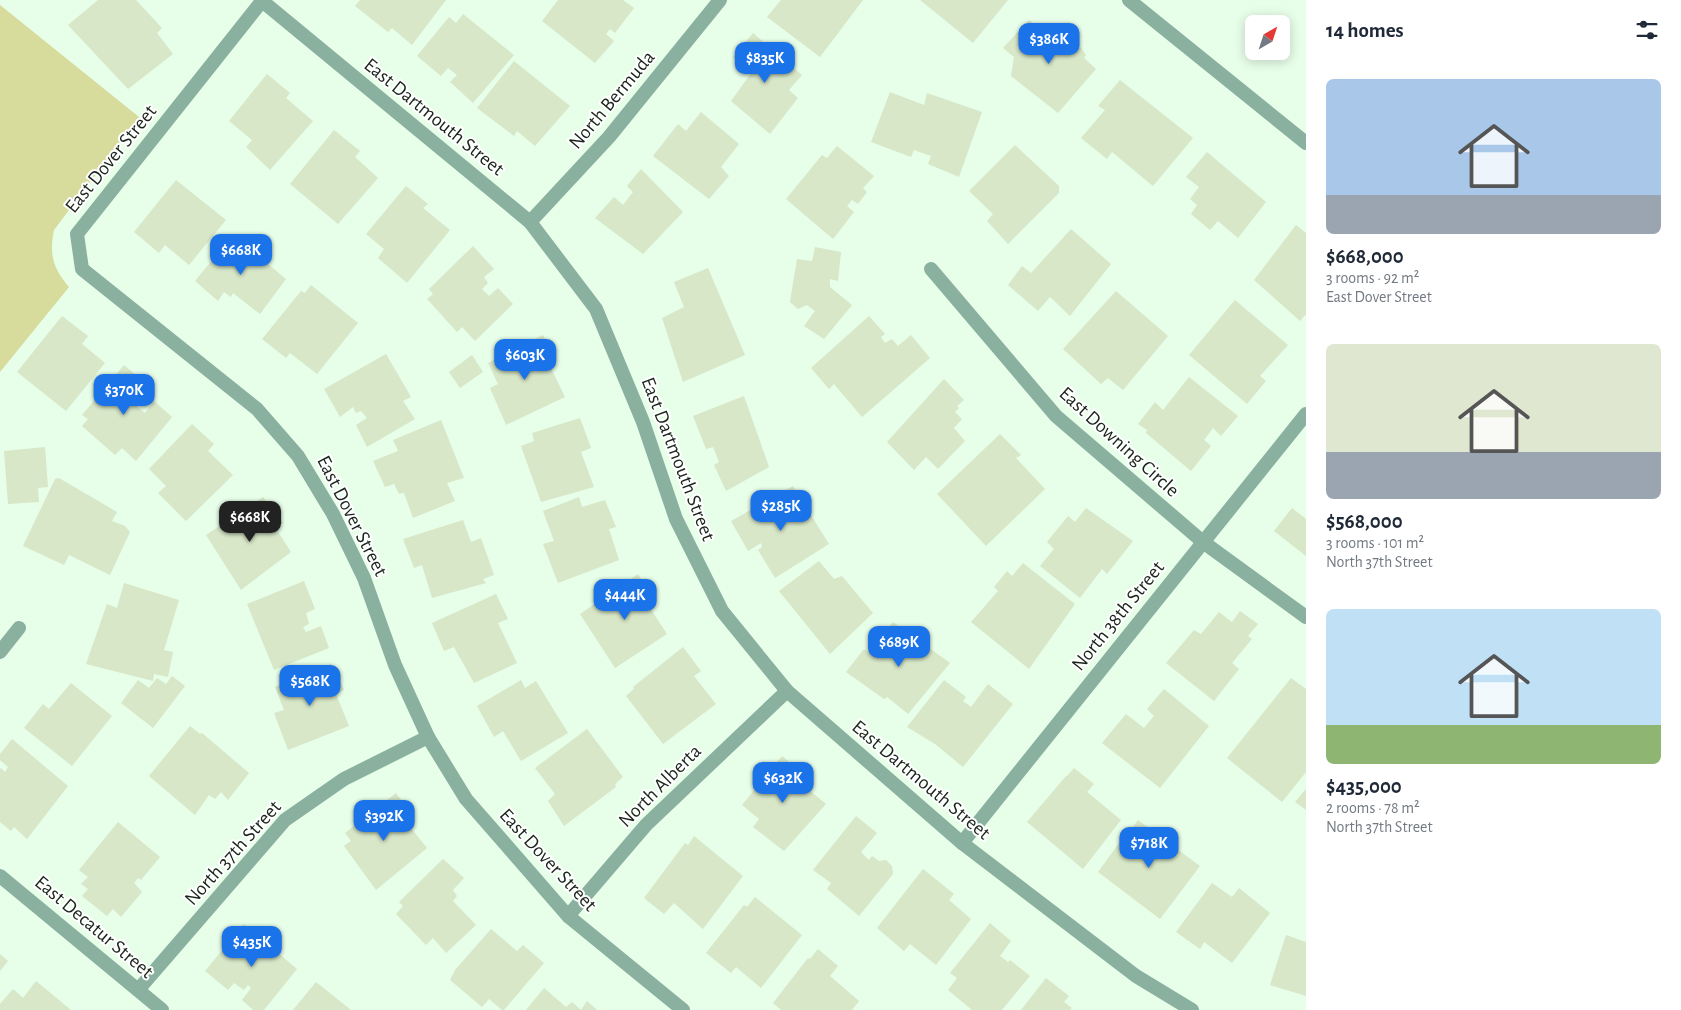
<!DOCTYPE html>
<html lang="en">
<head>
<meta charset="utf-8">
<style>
  :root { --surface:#fff; --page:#f6f6f7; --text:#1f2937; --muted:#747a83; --accent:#1a73e8 }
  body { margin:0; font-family:"Alegreya Sans",sans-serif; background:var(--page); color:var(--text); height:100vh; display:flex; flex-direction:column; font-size:19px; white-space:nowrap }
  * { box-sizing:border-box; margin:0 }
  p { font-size:16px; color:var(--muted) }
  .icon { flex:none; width:28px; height:28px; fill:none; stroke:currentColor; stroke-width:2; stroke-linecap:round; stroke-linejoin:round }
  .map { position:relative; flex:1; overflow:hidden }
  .side { display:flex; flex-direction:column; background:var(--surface); width:375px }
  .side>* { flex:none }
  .needle { width:32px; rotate:39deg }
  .tools { position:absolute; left:1245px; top:15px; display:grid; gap:10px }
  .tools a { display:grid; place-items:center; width:45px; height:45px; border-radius:8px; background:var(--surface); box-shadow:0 2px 12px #0003; font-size:25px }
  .price { position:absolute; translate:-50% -42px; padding:0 11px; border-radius:10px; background:var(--accent); color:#fff; font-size:16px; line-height:32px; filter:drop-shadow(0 1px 2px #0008) }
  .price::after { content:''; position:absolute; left:50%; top:30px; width:15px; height:11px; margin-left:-8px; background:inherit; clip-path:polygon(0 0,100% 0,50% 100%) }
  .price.on { background:#222; color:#fff }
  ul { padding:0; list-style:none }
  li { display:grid; align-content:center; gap:10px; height:265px; padding:0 20px }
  li span { display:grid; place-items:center; height:155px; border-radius:8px; color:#555 }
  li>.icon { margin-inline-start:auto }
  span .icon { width:90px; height:90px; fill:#fffc; stroke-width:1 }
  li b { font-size:21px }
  h2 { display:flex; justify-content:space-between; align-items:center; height:60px; padding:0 20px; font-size:21px }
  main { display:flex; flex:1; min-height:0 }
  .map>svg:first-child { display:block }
</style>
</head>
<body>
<main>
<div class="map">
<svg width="1306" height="1010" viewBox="0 0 1306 1010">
  <rect width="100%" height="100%" fill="#e7fee9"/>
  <path fill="#d7db9b" d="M0,5l139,112 -85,113c-5,25 -1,38 15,57l-69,85z"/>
  <g fill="#d7e7c8">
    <path d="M98,0h38l26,28 -5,5 16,21 -45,35 -60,-64z"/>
    <path d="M360,0h86l-34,45 -20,-17 -4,4 -33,-26z"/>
    <path d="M558,0h65l11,8 -19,25 -5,-4 -4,5 8,7 -19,22 -53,-42z"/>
    <path d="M781,0h82l-43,57 -53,-40z"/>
    <path d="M920,0h88l-35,43z"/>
    <path d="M463,14l51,41 -41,48 -23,-21 7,-7 -9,-7 -7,8 -24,-20 32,-39 7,6z"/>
    <path d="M1029,20l20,17 8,-10 22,18 7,10 -2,3 12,11 -38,44 -47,-37 3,-19 -11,-9z"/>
    <path d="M753,33l49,42 -13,15 9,8 -28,36 -39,-33 20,-28 -18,-16z"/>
    <path d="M514,61l56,45 -35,40 -18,-15 -3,5 -37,-28z"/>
    <path d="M267,74l23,19 -4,5 27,23 -43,49 -24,-23 6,-7 -23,-19z"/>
    <path d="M1120,80l73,58 -40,48 -41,-34 -5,7 -26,-21 24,-28 -7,-4z"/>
    <path d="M890,92l34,13 3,-12 55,19 -23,65 -31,-13 3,-8 -17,-6 -3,7 -40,-15z"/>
    <path d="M701,112l38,32 -18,23 8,9 -20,23 -56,-43 25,-32 8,7z"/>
    <path d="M334,130l26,21 -5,6 23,21 -40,46 -48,-40z"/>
    <path d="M1015,145l44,41v7l-51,51 -21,-23 6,-7 -24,-23z"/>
    <path d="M837,146l37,30 -11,12 4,4 -9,12 -6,-4 -5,6 7,6 -21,27 -47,-40 36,-44 5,3z"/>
    <path d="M1207,152l59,50 -28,36 -20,-17 -8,9 -19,-16 6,-9 -7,-6 9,-12 -13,-10z"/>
    <path d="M641,169l42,43 -40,42 -48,-36 19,-21 9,8 10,-13 -6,-6z"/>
    <path d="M176,180l50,40 -37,45 -24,-20 -6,8 -25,-21z"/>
    <path d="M406,186l22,18 -5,4 27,22 -43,53 -29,-25 6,-9 -18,-15z"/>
    <path d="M1296,225l10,8v83l-1,-1 -5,6 -46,-41z"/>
    <path d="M1071,229l40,35 -41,52 -20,-19 -12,14 -30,-26 14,-19 9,7z"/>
    <path d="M233,235l53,44 -26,35 -27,-21 -2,4 -7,-5 -6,9 -23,-20z"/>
    <path d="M473,246l21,23 -10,8 4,6 -6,6 7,7 9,-8 15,16 -38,37 -13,-14 -5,5 -30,-33 6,-5 -4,-5z"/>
    <path d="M815,247l26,5 -3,29 -8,-2v8l22,18 -28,34 -20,-13 11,-15 -8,-6 -9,4 -8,-7 7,-43 15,2z"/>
    <path d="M708,268l37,87 -62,27 -21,-64 22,-11 -10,-25z"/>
    <path d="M311,285l47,38 -41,51 -27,-21 -4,5 -24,-19 39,-48 4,2z"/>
    <path d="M1116,291l52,45 -45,54 -15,-12 -7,6 -38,-35z"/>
    <path d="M1235,300l53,45 -28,31 6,5 -19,23 -58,-49z"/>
    <path d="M62,316l26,20 -6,8 23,19 -39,48 -49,-39z"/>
    <path d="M869,316l16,18 -4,3 4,6 7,-4 6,7 13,-11 19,23 -68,59 -28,-33 -5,5 -18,-21z"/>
    <path d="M543,335l11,22 -7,3 18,37 -59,28 -16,-37 8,-4 -10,-21z"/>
    <path d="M386,354l25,43 -8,4 12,18 -48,28 -11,-22 11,-7 -6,-7 -5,2 -3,-6 -13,10 -16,-28z"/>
    <path d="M472,355l11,17 -23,16 -11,-16z"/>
    <path d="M124,365l22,19 -10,13 5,5 -4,5 8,6 9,-12 18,16 -36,44 -14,-13 -7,7 -33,-29 6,-7 -6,-4z"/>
    <path d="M1189,377l49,39 -17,20 -8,-8 -9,12 7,6 -20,25 -45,-38 1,-3 -9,-6 17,-22 8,8z"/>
    <path d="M944,379l20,21 -7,6 2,2 -4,4 7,7 -8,9 11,13 -27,28 -12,-12 -12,13 -27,-28z"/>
    <path d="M744,396l25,71 -43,24 -12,-26 5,-3 -6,-15 -7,2 -13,-33z"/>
    <path d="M580,418l11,30 -10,4 13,35 -53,15 -20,-56 13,-5 -2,-8z"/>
    <path d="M441,420l23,58 -17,5 8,18 -42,17 -9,-25 -5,1 -5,-10 -9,3 -12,-26 25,-10 -5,-11z"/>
    <path d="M192,424l22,20 -6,7 25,24 -47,46 -28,-28 8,-7 -17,-17z"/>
    <path d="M1000,434l21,21 -5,3 29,31 -59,57 -49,-52z"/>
    <path d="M45,447l3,40 -10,1 1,14 -31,2 -4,-53z"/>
    <path d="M59,478l58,34 -5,9 13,5 5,6 -20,43 -41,-20 -5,10 -41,-19 32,-67z"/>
    <path d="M793,486l36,58 -54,34 -17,-28 4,-3 -1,-4 -13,8 -17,-30z"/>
    <path d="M263,497l20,26 -8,4 16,25 -50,38 -35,-55z"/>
    <path d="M579,497l3,10 23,-7 11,27 -7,2 10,31 -61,23 -15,-39 11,-3 -11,-30z"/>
    <path d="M1086,508l47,33 -26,33 -5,-5 -22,29 -40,-32 14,-17 -7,-7 21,-26 7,6z"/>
    <path d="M1292,508l14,11v37l-32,-25z"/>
    <path d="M463,520l8,22 10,-4 13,37 -11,4 3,4 -54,15 -10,-33 -8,3 -11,-29z"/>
    <path d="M819,561l15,18 8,-3 31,37 -43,41 -51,-63z"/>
    <path d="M1023,563l52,41 -46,65 -58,-47 27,-31 -4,-4 13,-16 5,5z"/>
    <path d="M638,574l18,28 -6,6 17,26 -52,34 -35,-54z"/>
    <path d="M304,581l11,28 -9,4 3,11 -6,3 3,5 15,-6 8,22 -55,22 -27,-66z"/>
    <path d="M124,583l55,17 -15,50 9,2 -5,25 -14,-3 -1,7 -67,-17 21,-60 10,4z"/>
    <path d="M496,594l12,25 -10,4 19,40 -43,20 -20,-36 -10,4 -12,-28z"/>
    <path d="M1240,611l18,13 -10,12 4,3 -20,24 7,6 -25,32 -48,-38 28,-33 7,4 18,-22 13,10z"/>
    <path d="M893,622l57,41 -42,51 -21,-17 -3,2 -38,-27 18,-23 5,4z"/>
    <path d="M683,647l18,24 -7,5 22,28 -53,40 -37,-48 8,-7 -1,-2z"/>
    <path d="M331,664l13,26 -8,4 13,32 -61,24 -14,-37 10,-3 -9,-23z"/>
    <path d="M172,676l13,10 -32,42 -32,-25 17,-23 11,8 8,-10 9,6z"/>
    <path d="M1291,678l15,11v83l-24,30 -55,-44z"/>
    <path d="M521,680l4,8 11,-7 32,52 -47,28 -18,-30 -9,6 -17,-31z"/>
    <path d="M944,680l22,17 -3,4 8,6 17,-23 25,20 -50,63 -28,-23 -28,-17z"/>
    <path d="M71,683l41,33 -40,50 -48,-38 19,-24 6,5z"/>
    <path d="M1164,689l45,37 -49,62 -58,-45 24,-29 18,14 10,-12 -7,-7z"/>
    <path d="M190,726l10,8 2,-1 47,40 -21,27 -7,-8 -6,7 -6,-4 -14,20 -46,-39z"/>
    <path d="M587,729l36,48 -8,7 1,3 -52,39 -16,-25 7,-7 -20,-26z"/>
    <path d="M12,739l56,47 -41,53 -13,-12 -3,4 -11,-9v-53l1,-1 4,4 3,-5 -8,-7v-6z"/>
    <path d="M782,756l24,20 -7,6 27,22 -42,47 -31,-24 6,-8 -17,-14z"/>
    <path d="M1074,768l20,16 -7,8 34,28 -38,49 -56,-47 39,-46h1z"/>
    <path d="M1306,789v21l-11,-8z"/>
    <path d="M396,793l18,24 -8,5 21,26 -51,42 -32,-44 7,-5 -6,-8z"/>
    <path d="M856,816l21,17 -16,19 8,8 3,-4 7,5 7,-1 6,6 1,8 -34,42 -32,-27 4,-6 -18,-13z"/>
    <path d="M1138,820l62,46 -40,53 -62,-47 32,-44 1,2z"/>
    <path d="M118,822l42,35 -19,23 -3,-2 -4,5 8,9 -21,25 -8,-8 -6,7 -25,-20 6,-7 -7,-5 7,-7 -9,-7z"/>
    <path d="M694,836l49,40 -40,53 -29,-26 -10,11 -20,-16 41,-55 3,2z"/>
    <path d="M443,859l21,19 -11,12 4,6 -4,5 23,24 -30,28 -13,-15 -7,7 -30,-31 7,-8 -4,-4z"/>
    <path d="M923,869l31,25 -5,6 22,19 -35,46 -26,-21 -6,7 -27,-23z"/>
    <path d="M1212,883l20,14 7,-9 31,25 -38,50 -28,-21 -4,7 -24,-17z"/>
    <path d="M755,897l47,38 -41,53 -25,-21 -5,6 -25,-20 38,-48 3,2z"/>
    <path d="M990,923l21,18 -11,15 8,6 2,-2 20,16 -28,34h-30l-24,-20 9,-12 -7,-5z"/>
    <path d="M244,924l53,45 -33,41h-11l-11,-10 9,-12 -3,-3 -4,5 -10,-7 -6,7 -23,-19z"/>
    <path d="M491,929l26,22 6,-6 21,18 -40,47h-2l-13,-11 -7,8 -32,-27 5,-10z"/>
    <path d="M1286,935l20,7v54l-36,-11z"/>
    <path d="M818,949l20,17 -8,10 29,25 -7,9h-71l-8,-7 35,-45 2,1z"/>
    <path d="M0,954l8,7 -8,10z"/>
    <path d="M1046,978l23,18 -5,6 8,6 -2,2h-49z"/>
    <path d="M36,981l35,29h-71v-6l13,-15 10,9z"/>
    <path d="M316,982l35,28h-58z"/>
    <path d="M544,988l22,19 6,-5 9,8 6,-9 10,9h-71z"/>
  </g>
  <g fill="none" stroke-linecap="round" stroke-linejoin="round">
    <g stroke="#8ab0a0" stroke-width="14">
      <path d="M261,0l269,222 66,87 47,113 33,97 46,92 65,80 175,152 174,133 56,34"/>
      <path d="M262,1l-185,233 5,35 175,140 41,47 35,58 31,64 31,87 33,72 38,62 102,117 115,94"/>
      <path d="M530,222l79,-85 111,-137"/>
      <path d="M931,269l125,147 147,126 103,75"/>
      <path d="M0,652l19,-24"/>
      <path d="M962,843l344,-429"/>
      <path d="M0,876l162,134"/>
      <path d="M568,916l78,-91 141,-134"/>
      <path d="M138,990l147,-170 59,-41 84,-42"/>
    </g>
    <path stroke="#8ab0a0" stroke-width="14" d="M1129,0l177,143"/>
  </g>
  <g text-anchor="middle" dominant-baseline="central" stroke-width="4" stroke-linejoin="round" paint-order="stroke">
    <g font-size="20" fill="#19241b" stroke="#fff">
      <text transform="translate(612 100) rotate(-50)">North Bermuda</text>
      <text transform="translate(434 117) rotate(39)">East Dartmouth Street</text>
      <text transform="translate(111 159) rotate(-51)">East Dover Street</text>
      <text transform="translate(1119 442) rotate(42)">East Downing Circle</text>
      <text transform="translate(678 459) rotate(69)">East Dartmouth Street</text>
      <text transform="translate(352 516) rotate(63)">East Dover Street</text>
      <text transform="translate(1118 616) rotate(-51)">North 38th Street</text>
      <text transform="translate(921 780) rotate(40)">East Dartmouth Street</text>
      <text transform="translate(660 786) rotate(-45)">North Alberta</text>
      <text transform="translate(233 853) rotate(-48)">North 37th Street</text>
      <text transform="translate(548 860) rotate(47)">East Dover Street</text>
      <text transform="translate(94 927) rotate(40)">East Decatur Street</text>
    </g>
  </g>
</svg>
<div class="tools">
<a><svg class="needle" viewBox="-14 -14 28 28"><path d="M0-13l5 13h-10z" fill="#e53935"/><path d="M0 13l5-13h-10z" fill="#747a83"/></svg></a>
</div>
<b class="price" style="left:1049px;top:65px">$386K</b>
<b class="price" style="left:765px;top:84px">$835K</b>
<b class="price" style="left:241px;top:276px">$668K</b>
<b class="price" style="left:525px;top:381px">$603K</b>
<b class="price" style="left:124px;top:416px">$370K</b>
<b class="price" style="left:781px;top:532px">$285K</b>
<b class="price on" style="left:250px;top:543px">$668K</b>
<b class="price" style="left:625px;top:621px">$444K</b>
<b class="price" style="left:899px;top:668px">$689K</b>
<b class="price" style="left:310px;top:707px">$568K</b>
<b class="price" style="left:783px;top:804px">$632K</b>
<b class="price" style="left:384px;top:842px">$392K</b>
<b class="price" style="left:1149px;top:869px">$718K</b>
<b class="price" style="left:252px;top:968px">$435K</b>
</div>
<section class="side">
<h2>14 homes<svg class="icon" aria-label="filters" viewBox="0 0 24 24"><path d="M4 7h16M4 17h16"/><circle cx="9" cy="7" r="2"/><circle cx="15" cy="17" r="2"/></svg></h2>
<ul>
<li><span style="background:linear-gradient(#a9c7e8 75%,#9aa5b1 0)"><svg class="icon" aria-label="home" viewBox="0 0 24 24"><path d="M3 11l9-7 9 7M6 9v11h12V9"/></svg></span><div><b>$668,000</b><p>3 rooms · 92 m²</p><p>East Dover Street</p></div></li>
<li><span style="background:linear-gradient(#dfe7d0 70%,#9aa5b1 0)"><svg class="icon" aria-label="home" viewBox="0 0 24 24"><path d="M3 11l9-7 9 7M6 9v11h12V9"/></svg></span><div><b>$568,000</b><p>3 rooms · 101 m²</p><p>North 37th Street</p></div></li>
<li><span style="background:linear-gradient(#bfe0f5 75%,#8fb573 0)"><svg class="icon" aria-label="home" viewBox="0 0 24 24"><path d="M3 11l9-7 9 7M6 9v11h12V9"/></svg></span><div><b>$435,000</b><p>2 rooms · 78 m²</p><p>North 37th Street</p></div></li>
</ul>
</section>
</main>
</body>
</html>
